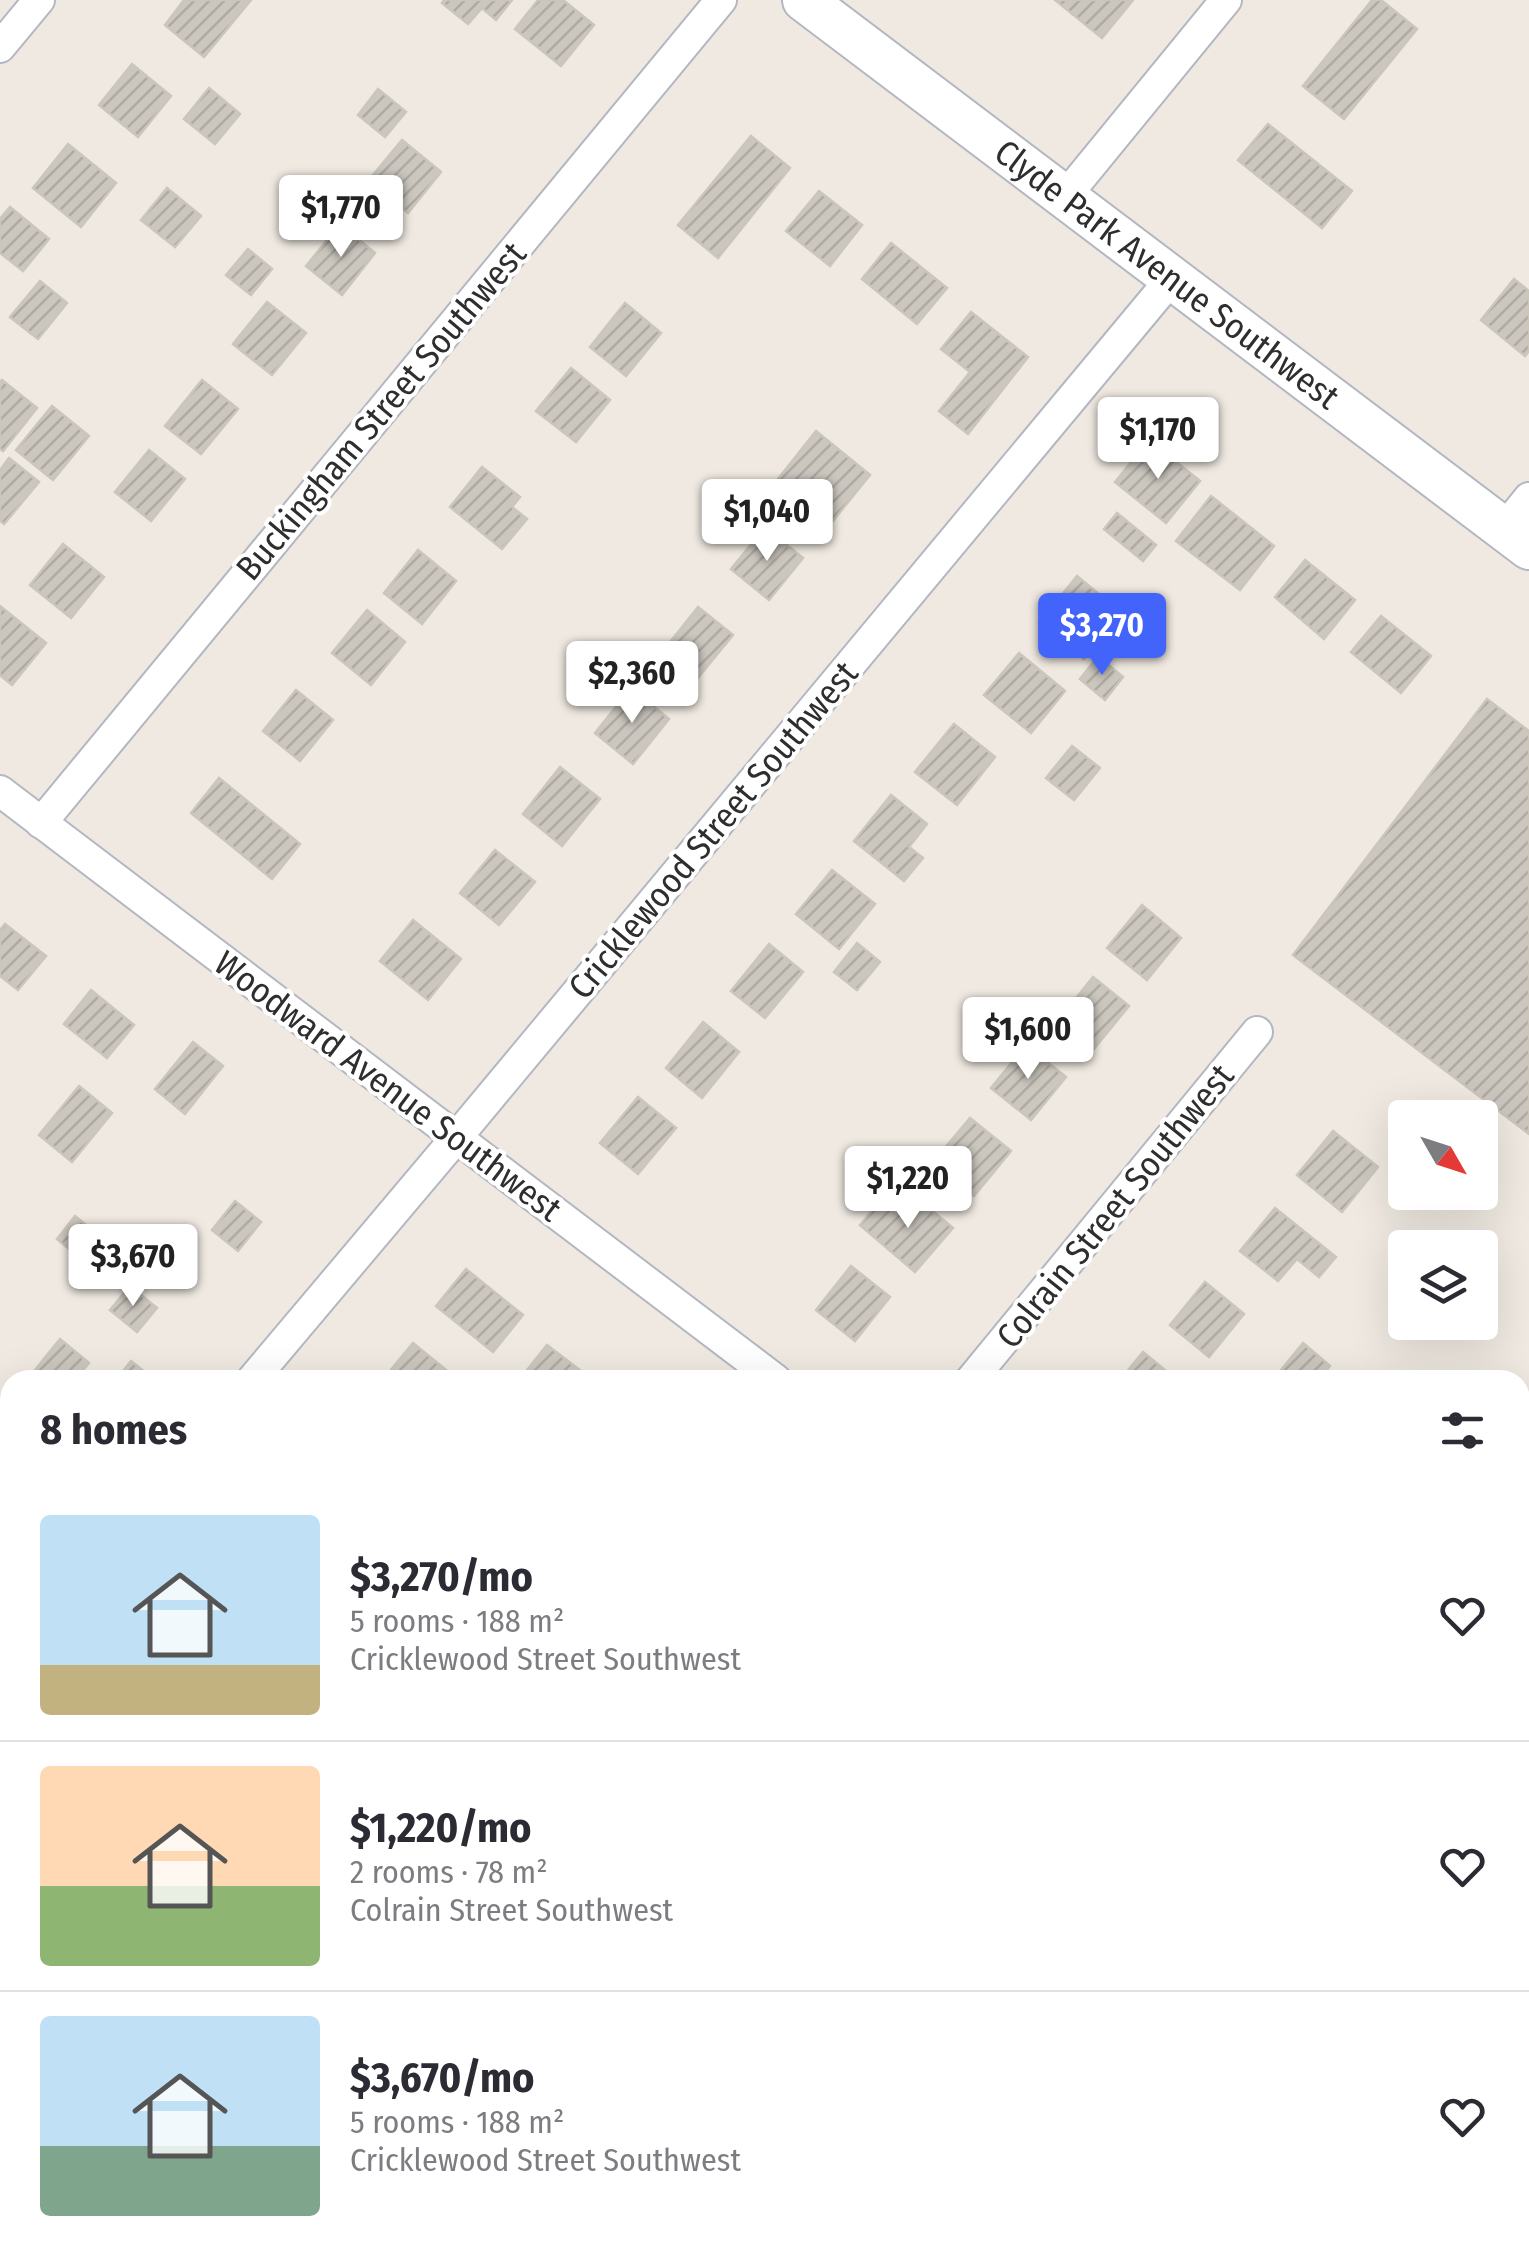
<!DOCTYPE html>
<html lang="en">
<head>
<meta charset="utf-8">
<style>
  :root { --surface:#fff; --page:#f7f7f7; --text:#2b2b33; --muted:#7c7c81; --line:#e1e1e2; --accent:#4264fb }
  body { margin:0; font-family:"Fira Sans Condensed",sans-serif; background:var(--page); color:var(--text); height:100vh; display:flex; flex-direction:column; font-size:38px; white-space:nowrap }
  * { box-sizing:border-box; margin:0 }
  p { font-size:32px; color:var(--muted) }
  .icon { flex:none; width:55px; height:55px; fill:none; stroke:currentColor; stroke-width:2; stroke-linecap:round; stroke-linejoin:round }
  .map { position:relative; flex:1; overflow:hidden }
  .panel { position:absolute; left:0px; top:1370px; width:1530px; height:892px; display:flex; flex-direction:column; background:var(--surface); border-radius:30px 30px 0 0; box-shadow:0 10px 40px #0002 }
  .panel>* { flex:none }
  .needle { width:65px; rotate:129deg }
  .buttons { position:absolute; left:1388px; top:1100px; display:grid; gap:20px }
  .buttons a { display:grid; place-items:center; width:110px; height:110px; border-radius:10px; background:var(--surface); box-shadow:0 10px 40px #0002; font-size:50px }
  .price { position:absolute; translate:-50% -85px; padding:0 22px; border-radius:10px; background:#fff; color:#222; font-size:32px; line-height:65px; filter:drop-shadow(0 2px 5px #0008) }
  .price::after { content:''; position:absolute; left:50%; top:60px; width:30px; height:22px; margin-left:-15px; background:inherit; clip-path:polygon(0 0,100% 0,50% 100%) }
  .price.current { background:var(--accent); color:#fff }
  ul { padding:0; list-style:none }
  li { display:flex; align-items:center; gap:30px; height:250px; padding:0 40px }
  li+li { border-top:2px solid var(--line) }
  li span { display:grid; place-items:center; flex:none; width:280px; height:200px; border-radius:10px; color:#555 }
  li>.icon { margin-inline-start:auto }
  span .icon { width:120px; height:120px; fill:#fffc; stroke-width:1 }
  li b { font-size:42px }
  h2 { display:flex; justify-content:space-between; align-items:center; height:120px; padding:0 40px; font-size:42px }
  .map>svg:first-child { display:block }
</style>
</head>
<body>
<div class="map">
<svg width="1529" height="2262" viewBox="0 0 1529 2262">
  <defs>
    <pattern id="building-hatch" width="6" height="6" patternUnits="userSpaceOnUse" patternTransform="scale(2.5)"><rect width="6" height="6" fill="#cbc7bf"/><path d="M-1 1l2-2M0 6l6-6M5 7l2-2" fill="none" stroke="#afaba4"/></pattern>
  </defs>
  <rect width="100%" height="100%" fill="#efe9e1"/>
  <g fill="url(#building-hatch)" stroke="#cbc5ba" stroke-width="2.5">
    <path d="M184,0h67l-47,57 -39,-32z"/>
    <path d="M444,0h68l-16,20 -14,-12 -14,16 -26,-21z"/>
    <path d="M538,0h25l31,25 -33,41 -46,-37z"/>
    <path d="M1055,0h78l-31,38z"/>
    <path d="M1372,0h9l36,29 -73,90 -41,-33z"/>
    <path d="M132,64l39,32 -33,41 -39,-32z"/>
    <path d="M209,88l31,26 -25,30 -31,-25z"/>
    <path d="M378,89l28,23 -21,25 -27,-22z"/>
    <path d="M1268,124l84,67 -30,37 -84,-68z"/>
    <path d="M751,136l39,32 -72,90 -40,-33z"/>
    <path d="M402,140l39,32 -33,41 -40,-32z"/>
    <path d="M68,144l48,39 -35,44 -48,-39z"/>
    <path d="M167,188l34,28 -26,31 -34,-27z"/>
    <path d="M819,191l43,34 -32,41 -44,-35z"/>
    <path d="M10,207l39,32 -26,32 -23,-18v-34z"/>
    <path d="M340,224l35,29 -33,42 -36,-29z"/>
    <path d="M891,243l56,45 -30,36 -55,-45z"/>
    <path d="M248,249l24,20 -21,26 -25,-20z"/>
    <path d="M1514,279l15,12v60l-4,5 -44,-36z"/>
    <path d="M40,281l27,22 -29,36 -28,-22z"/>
    <path d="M267,302l39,31 -34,42 -39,-31z"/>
    <path d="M625,303l36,30 -35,43 -36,-29z"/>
    <path d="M971,312l57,45 -60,77 -29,-23 31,-39 -29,-23z"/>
    <path d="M571,368l39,32 -34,42 -40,-31z"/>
    <path d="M2,380l35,28 -34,43 -3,-2v-67z"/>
    <path d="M202,380l36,29 -37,45 -36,-28z"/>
    <path d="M52,406l37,30 -36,44 -37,-30z"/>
    <path d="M816,431l54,44 -47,58 -53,-44z"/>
    <path d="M1149,440l51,41 -34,42 -51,-41z"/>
    <path d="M149,450l36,29 -34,42 -36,-29z"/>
    <path d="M9,458l30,24 -35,42 -4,-3v-51z"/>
    <path d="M482,467l38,30 -8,10 15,12 -25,30 -52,-42z"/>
    <path d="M1211,496l63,50 -34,44 -64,-49z"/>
    <path d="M1117,513l39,32 -13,16 -39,-32z"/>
    <path d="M765,527l38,31 -34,42 -38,-31z"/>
    <path d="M63,544l41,33 -33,41 -41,-33z"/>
    <path d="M418,550l38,31 -34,43 -38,-31z"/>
    <path d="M1305,560l50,40 -31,39 -49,-42z"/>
    <path d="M1077,576l45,37 -38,46 -45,-36z"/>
    <path d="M0,606l46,37 -34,42 -12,-10z"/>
    <path d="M698,607l35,28 -36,44 -34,-28z"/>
    <path d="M367,610l38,32 -34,43 -39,-32z"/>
    <path d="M1381,616l50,40 -30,37 -50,-41z"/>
    <path d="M1019,653l46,38 -34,42 -47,-38z"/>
    <path d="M1098,656l25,21 -18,23 -25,-21z"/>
    <path d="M631,688l38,31 -36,45 -38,-31z"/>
    <path d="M296,690l37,30 -33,41 -37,-30z"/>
    <path d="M1487,699l42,32v403l-236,-179z"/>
    <path d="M954,724l41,33 -38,48 -42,-33z"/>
    <path d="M1072,746l28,22 -26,32 -28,-22z"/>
    <path d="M560,767l40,32 -38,47 -39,-32z"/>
    <path d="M219,778l81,66 -28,35 -81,-66z"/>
    <path d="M891,795l36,29 -18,23 14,11 -19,23 -50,-40z"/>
    <path d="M495,850l40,32 -36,43 -39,-32z"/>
    <path d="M832,870l43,34 -36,45 -43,-35z"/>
    <path d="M1142,905l39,33 -34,42 -40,-32z"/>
    <path d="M413,920l48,39 -33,41 -48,-39z"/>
    <path d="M5,924l41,32 -28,34 -18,-14v-46z"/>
    <path d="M857,943l23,19 -23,28 -23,-18z"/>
    <path d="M769,944l34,28 -38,46 -34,-27z"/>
    <path d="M1093,977l36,29 -36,44 -35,-29z"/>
    <path d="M91,990l43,35 -27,33 -43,-34z"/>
    <path d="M703,1022l36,30 -37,46 -36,-30z"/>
    <path d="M193,1042l30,24 -38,48 -30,-25z"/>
    <path d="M1026,1045l40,32 -35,43 -40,-32z"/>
    <path d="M79,1086l33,27 -40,49 -33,-27z"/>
    <path d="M638,1097l38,31 -38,46 -38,-31z"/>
    <path d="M970,1118l41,33 -37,45 -41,-34z"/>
    <path d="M1333,1131l45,36 -36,45 -45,-37z"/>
    <path d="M912,1194l41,34 -38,44 -55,-47 20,-24 16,13z"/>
    <path d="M235,1201l26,21 -23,29 -26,-21z"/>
    <path d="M1275,1208l61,49 -17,20 -22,-18 -19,22 -38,-30z"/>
    <path d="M75,1216l39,32 -18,23 -39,-32z"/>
    <path d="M851,1266l39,31 -35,44 -39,-31z"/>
    <path d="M466,1269l57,46 -30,37 -57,-46z"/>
    <path d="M1205,1282l39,32 -35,43 -39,-32z"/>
    <path d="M130,1286l27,22 -20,24 -27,-22z"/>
    <path d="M60,1339l29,24 -14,17h-48z"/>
    <path d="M413,1343l33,27 -9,10h-48l-4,-3z"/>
    <path d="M1303,1343l27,23 -11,14h-35l-7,-5z"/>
    <path d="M547,1345l42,32 -2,3 -67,-1z"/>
    <path d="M1143,1352l34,28h-57z"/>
    <path d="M131,1361l24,19h-39z"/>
    <path d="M1529,1762v43l-9,-8v-24z"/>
    <path d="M0,1988l10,8v34l-10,13z"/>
    <path d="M1520,2092l9,8v42l-5,6 -4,-4z"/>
    <path d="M310,2252h42l12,10h-61z"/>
    <path d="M779,2252h60l-8,10h-42z"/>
    <path d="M1169,2252h38l-8,10h-18z"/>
    <path d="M1253,2252h32l7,6 -3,4h-44z"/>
  </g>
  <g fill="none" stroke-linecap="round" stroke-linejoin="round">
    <defs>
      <g id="minor">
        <path d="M0,47l39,-47"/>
        <path d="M1064,198l162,-198"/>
        <path d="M1504,529l25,-31"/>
        <path d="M0,791l776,589"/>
        <path d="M41,823l680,-823"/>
        <path d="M252,1380l204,-242 716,-860"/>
        <path d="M971,1380l286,-348"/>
        <path d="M0,1489l10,7"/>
        <path d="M0,1676l10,-12"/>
        <path d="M1520,1943l9,7"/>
        <path d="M0,2189l10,8"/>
        <path d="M83,2252l13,10"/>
        <path d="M1009,2252l12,10"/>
      </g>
      <g id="secondary">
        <path id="s1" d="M804,0l725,548"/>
      </g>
    </defs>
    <use href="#minor" stroke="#b4b7c1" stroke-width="34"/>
    <use href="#secondary" stroke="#b4b7c1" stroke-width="46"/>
    <use href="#minor" stroke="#fff" stroke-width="30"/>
    <use href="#secondary" stroke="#fff" stroke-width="42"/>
  </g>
  <g text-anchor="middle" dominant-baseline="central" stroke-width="8" stroke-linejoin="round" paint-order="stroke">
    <g font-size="35" fill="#2e2e2e" stroke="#fff">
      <text stroke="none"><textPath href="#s1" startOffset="455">Clyde Park Avenue Southwest</textPath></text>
      <text transform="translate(381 411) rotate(-50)">Buckingham Street Southwest</text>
      <text transform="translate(713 830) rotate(-50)">Cricklewood Street Southwest</text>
      <text transform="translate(388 1086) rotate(37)">Woodward Avenue Southwest</text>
      <text transform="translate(1115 1206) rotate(-51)">Colrain Street Southwest</text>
    </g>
  </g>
</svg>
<div class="buttons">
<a><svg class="needle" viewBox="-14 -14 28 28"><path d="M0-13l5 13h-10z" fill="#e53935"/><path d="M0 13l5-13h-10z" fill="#7c7c81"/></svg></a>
<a><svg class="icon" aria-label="layers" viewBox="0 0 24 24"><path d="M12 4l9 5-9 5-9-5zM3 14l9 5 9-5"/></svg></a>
</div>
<b class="price" style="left:341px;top:260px">$1,770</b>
<b class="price" style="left:1158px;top:482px">$1,170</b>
<b class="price" style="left:767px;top:564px">$1,040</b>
<b class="price current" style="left:1102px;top:678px">$3,270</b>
<b class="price" style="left:632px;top:726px">$2,360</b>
<b class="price" style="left:1028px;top:1082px">$1,600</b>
<b class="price" style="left:908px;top:1231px">$1,220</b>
<b class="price" style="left:133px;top:1309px">$3,670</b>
<section class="panel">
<h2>8 homes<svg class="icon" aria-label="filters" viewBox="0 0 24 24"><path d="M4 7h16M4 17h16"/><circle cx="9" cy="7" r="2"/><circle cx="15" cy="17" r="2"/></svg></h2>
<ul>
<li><span style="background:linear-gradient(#bfe0f5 75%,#c2b280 0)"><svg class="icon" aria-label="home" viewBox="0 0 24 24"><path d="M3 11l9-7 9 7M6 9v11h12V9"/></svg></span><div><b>$3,270/mo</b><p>5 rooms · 188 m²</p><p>Cricklewood Street Southwest</p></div><svg class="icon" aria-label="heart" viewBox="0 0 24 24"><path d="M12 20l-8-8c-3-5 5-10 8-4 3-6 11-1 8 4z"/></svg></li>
<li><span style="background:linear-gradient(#ffd9b3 60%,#8fb573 0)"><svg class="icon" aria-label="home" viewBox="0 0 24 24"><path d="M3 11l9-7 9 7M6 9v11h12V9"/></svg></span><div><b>$1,220/mo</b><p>2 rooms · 78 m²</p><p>Colrain Street Southwest</p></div><svg class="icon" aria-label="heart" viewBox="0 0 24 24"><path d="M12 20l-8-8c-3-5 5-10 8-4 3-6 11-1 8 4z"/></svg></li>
<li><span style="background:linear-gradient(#bfe0f5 65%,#7fa58c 0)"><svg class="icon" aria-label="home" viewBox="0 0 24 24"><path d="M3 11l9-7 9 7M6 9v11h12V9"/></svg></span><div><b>$3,670/mo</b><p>5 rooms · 188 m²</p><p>Cricklewood Street Southwest</p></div><svg class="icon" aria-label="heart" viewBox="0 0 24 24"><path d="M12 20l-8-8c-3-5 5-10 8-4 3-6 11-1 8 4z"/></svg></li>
</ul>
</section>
</div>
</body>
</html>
